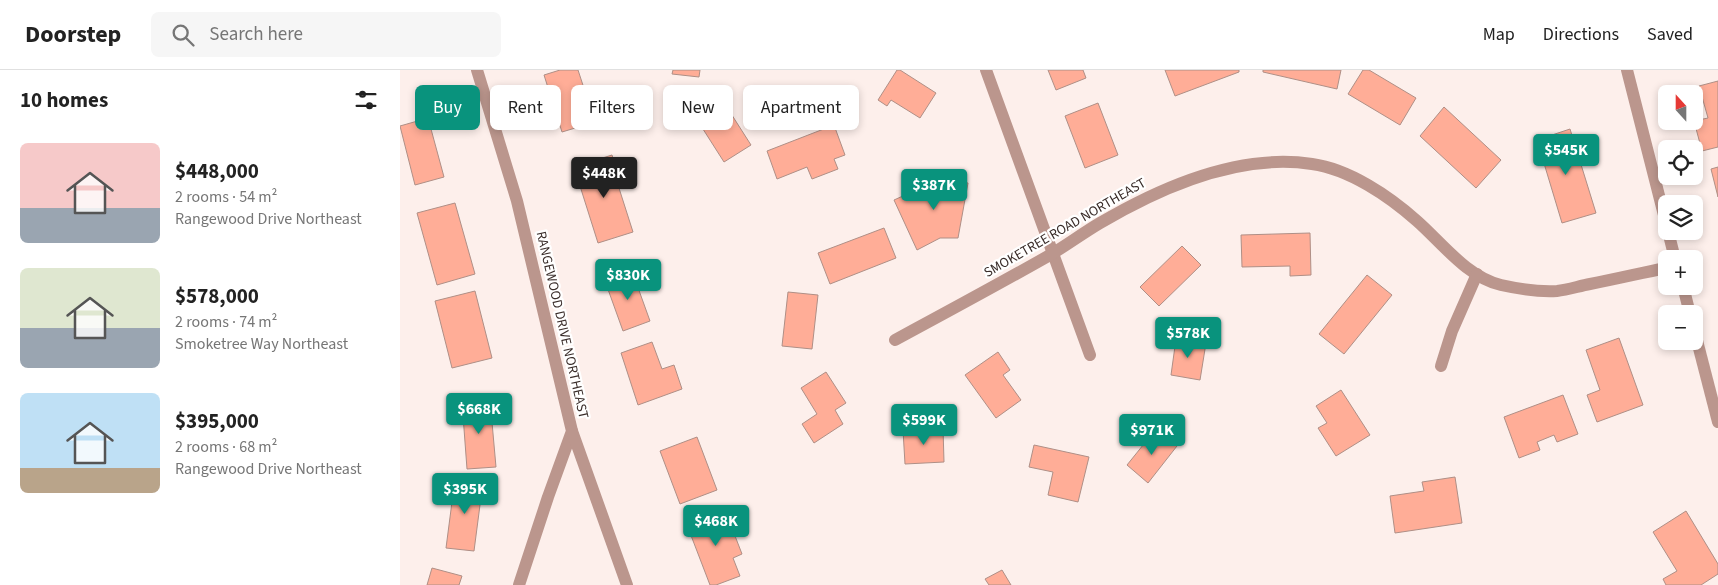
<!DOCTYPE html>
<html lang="en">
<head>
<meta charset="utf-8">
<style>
  :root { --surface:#fff; --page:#f6f6f6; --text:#222; --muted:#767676; --line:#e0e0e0; --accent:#09937d }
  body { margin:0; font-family:"Source Sans 3",sans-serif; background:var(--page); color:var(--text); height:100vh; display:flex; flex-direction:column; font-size:19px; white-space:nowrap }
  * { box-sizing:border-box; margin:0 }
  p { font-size:16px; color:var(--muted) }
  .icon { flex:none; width:28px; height:28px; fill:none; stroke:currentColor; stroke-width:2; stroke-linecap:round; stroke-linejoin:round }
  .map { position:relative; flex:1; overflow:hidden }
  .panel { display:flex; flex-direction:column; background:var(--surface); width:400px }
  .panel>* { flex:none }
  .top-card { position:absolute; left:15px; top:15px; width:475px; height:45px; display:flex; gap:10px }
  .needle { width:32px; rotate:339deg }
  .controls { position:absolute; left:1258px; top:15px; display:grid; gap:10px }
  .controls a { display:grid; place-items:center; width:45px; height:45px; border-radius:8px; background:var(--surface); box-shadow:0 2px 8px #0003; font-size:25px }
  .price { position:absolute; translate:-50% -42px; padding:0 11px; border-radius:5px; background:var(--accent); color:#fff; font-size:16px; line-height:32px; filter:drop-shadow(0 1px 2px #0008) }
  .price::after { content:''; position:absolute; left:50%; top:30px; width:15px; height:11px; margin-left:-8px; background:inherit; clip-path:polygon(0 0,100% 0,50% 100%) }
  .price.current { background:#222; color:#fff }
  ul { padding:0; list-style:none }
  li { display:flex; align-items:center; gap:15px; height:125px; padding:0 20px }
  li span { display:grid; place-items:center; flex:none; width:140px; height:100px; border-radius:8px; color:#555 }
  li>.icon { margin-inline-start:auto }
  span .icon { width:60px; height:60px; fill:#fffc; stroke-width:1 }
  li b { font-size:21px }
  h2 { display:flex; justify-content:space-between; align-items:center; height:60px; padding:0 20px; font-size:21px }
  .pill { padding:0 18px; border-radius:8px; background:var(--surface); box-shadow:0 2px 8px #0003; font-size:18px; line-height:45px }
  .pill.current { background:var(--accent); color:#fff }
  header { display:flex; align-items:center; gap:30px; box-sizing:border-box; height:70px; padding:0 25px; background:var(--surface); border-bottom:1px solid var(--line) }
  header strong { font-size:24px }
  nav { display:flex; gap:28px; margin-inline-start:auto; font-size:18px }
  .search { width:350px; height:45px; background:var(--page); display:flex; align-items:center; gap:12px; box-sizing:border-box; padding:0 18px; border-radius:8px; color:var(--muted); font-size:19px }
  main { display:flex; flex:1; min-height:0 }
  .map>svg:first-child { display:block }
</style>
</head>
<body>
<header>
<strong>Doorstep</strong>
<div class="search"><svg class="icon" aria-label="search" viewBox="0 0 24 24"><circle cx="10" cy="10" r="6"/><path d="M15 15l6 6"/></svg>Search here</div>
<nav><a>Map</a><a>Directions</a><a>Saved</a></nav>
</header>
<main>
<section class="panel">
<h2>10 homes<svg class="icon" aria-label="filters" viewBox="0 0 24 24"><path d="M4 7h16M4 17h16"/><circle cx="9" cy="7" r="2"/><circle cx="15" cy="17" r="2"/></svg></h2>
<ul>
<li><span style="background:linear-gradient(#f6c9c9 65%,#9aa5b1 0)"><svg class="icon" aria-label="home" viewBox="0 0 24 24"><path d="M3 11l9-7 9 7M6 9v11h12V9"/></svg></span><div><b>$448,000</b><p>2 rooms · 54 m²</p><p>Rangewood Drive Northeast</p></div></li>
<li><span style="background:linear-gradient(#dfe7d0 60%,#9aa5b1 0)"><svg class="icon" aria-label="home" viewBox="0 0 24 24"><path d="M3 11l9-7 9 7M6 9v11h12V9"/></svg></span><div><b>$578,000</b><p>2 rooms · 74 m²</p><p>Smoketree Way Northeast</p></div></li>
<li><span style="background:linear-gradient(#bfe0f5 75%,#b9a48a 0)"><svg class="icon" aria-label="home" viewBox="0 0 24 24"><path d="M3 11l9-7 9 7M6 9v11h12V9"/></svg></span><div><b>$395,000</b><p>2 rooms · 68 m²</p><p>Rangewood Drive Northeast</p></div></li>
</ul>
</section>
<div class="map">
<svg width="1318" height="515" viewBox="0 0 1318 515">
  <rect width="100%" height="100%" fill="#fdefeb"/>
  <g fill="#ffad97" stroke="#af8f86">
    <path d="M160,0h18l17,52 -33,10 -18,-57z"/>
    <path d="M273,0h27l-1,7 -27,-3z"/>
    <path d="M497,0h3l36,23 -16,25 -29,-18 -4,6 -9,-6z"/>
    <path d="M648,0h35l3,8 -30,12z"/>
    <path d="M765,0h74v2l-64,24z"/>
    <path d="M863,0h78l-4,19 -74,-17z"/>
    <path d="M963,0h6l47,28 -16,27 -52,-31z"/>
    <path d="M1318,11v66l-16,4 -8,-30 14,-3 -9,-32z"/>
    <path d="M314,17l37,58 -27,17 -37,-58z"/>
    <path d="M698,33l20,52 -33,13 -20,-52z"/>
    <path d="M1044,37l57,53 -25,28 -56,-52z"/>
    <path d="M28,48l16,59 -29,8 -15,-59z"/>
    <path d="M434,55l11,30 -11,4 4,10 -26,10 -5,-12 -30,12 -10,-28z"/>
    <path d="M1170,59l26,84 -34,10 -25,-83z"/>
    <path d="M212,85l9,29 -3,1 15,47 -35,11 -24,-76z"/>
    <path d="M1318,97v30l-7,-28z"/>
    <path d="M543,108l25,5 -10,55h-18l-23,12 -23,-50z"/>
    <path d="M55,133l20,71 -38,11 -20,-72z"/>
    <path d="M484,158l12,30 -66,26 -12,-31z"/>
    <path d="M910,163l1,42 -21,1v-10l-48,1 -1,-32z"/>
    <path d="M782,176l19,19 -42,41 -19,-19z"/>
    <path d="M232,201l18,50 -27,10 -18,-50z"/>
    <path d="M967,205l25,20 -48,59 -25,-20z"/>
    <path d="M75,221l17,67 -40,10 -17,-67z"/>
    <path d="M388,222l30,3 -6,54 -30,-3z"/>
    <path d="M1219,268l24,67 -46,17 -10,-27 13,-5 -14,-40z"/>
    <path d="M776,269l30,4 -6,37 -29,-5z"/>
    <path d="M252,272l10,27 12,-4 8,24 -44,16 -17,-52z"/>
    <path d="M598,282l12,18 -7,5 18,25 -25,18 -31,-43z"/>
    <path d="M426,302l20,31 -11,7 8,14 -29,19 -12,-19 15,-10 -16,-26z"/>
    <path d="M941,320l29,45 -34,21 -18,-28 9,-5 -11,-17z"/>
    <path d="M1163,325l15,39 -21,8 -3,-7 -17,7 3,8 -21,8 -15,-41z"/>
    <path d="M90,330l6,67 -29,2 -5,-67z"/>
    <path d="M543,358l1,34 -39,2 -2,-34z"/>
    <path d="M756,359l21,17 -29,37 -21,-18z"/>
    <path d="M297,367l20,53 -37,14 -20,-53z"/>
    <path d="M634,375l55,12 -11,45 -30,-7 5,-23 -24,-5z"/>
    <path d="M1055,407l7,46 -67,10 -5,-37 34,-5 -2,-9z"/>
    <path d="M55,409l28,3 -9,69 -28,-3z"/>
    <path d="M325,440l17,44 -9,4 7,18 -24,9h-6l-23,-60z"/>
    <path d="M1286,441l32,53v10l-17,11h-35l-3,-6 14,-8 -24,-39z"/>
    <path d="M32,498l30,8 -3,9h-32z"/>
    <path d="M602,500l9,15h-22l-4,-6z"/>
  </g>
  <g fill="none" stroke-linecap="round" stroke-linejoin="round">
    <g stroke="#bb968d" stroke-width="12">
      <path d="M77,0l40,131 55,230 -24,66 -29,88"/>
      <path d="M586,0l104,285"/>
      <path d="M1227,0l39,153"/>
      <path d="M1268,161l7,28"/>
      <path d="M1283,216l7,28"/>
      <path d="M1294,259l24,93"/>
      <path d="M495,270c52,-28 104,-56 155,-85 17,-10 33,-22 50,-32 61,-36 140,-70 212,-59 37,5 77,32 105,57 25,22 50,56 84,64 18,4 38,7 56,6 11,-1 22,-5 33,-7 26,-5 51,-11 76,-16"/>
      <path d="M1041,296l11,-35 25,-57"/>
      <path d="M172,361l55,154"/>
    </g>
  </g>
  <g text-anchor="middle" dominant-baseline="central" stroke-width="4.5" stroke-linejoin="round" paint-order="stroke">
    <g font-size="14" fill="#3a2d2a" stroke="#fff">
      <text transform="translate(665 158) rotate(-30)">SMOKETREE ROAD NORTHEAST</text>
      <text transform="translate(162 255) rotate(77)">RANGEWOOD DRIVE NORTHEAST</text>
    </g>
  </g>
</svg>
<div class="controls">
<a><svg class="needle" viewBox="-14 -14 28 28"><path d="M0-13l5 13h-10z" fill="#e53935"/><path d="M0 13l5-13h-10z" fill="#767676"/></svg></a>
<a><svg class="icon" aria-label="locate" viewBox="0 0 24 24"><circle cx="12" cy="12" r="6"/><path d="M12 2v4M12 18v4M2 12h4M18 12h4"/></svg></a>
<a><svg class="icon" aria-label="layers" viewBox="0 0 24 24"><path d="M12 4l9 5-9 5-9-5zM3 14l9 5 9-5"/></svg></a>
<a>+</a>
<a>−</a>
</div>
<b class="price" style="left:1166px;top:106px">$545K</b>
<b class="price current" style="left:204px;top:129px">$448K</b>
<b class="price" style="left:534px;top:141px">$387K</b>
<b class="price" style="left:228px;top:231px">$830K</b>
<b class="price" style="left:788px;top:289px">$578K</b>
<b class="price" style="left:79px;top:365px">$668K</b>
<b class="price" style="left:524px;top:376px">$599K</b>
<b class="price" style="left:752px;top:386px">$971K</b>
<b class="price" style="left:65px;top:445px">$395K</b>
<b class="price" style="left:316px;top:477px">$468K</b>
<div class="top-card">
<a class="pill current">Buy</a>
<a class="pill">Rent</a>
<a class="pill">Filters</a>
<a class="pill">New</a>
<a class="pill">Apartment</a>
</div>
</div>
</main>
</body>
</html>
